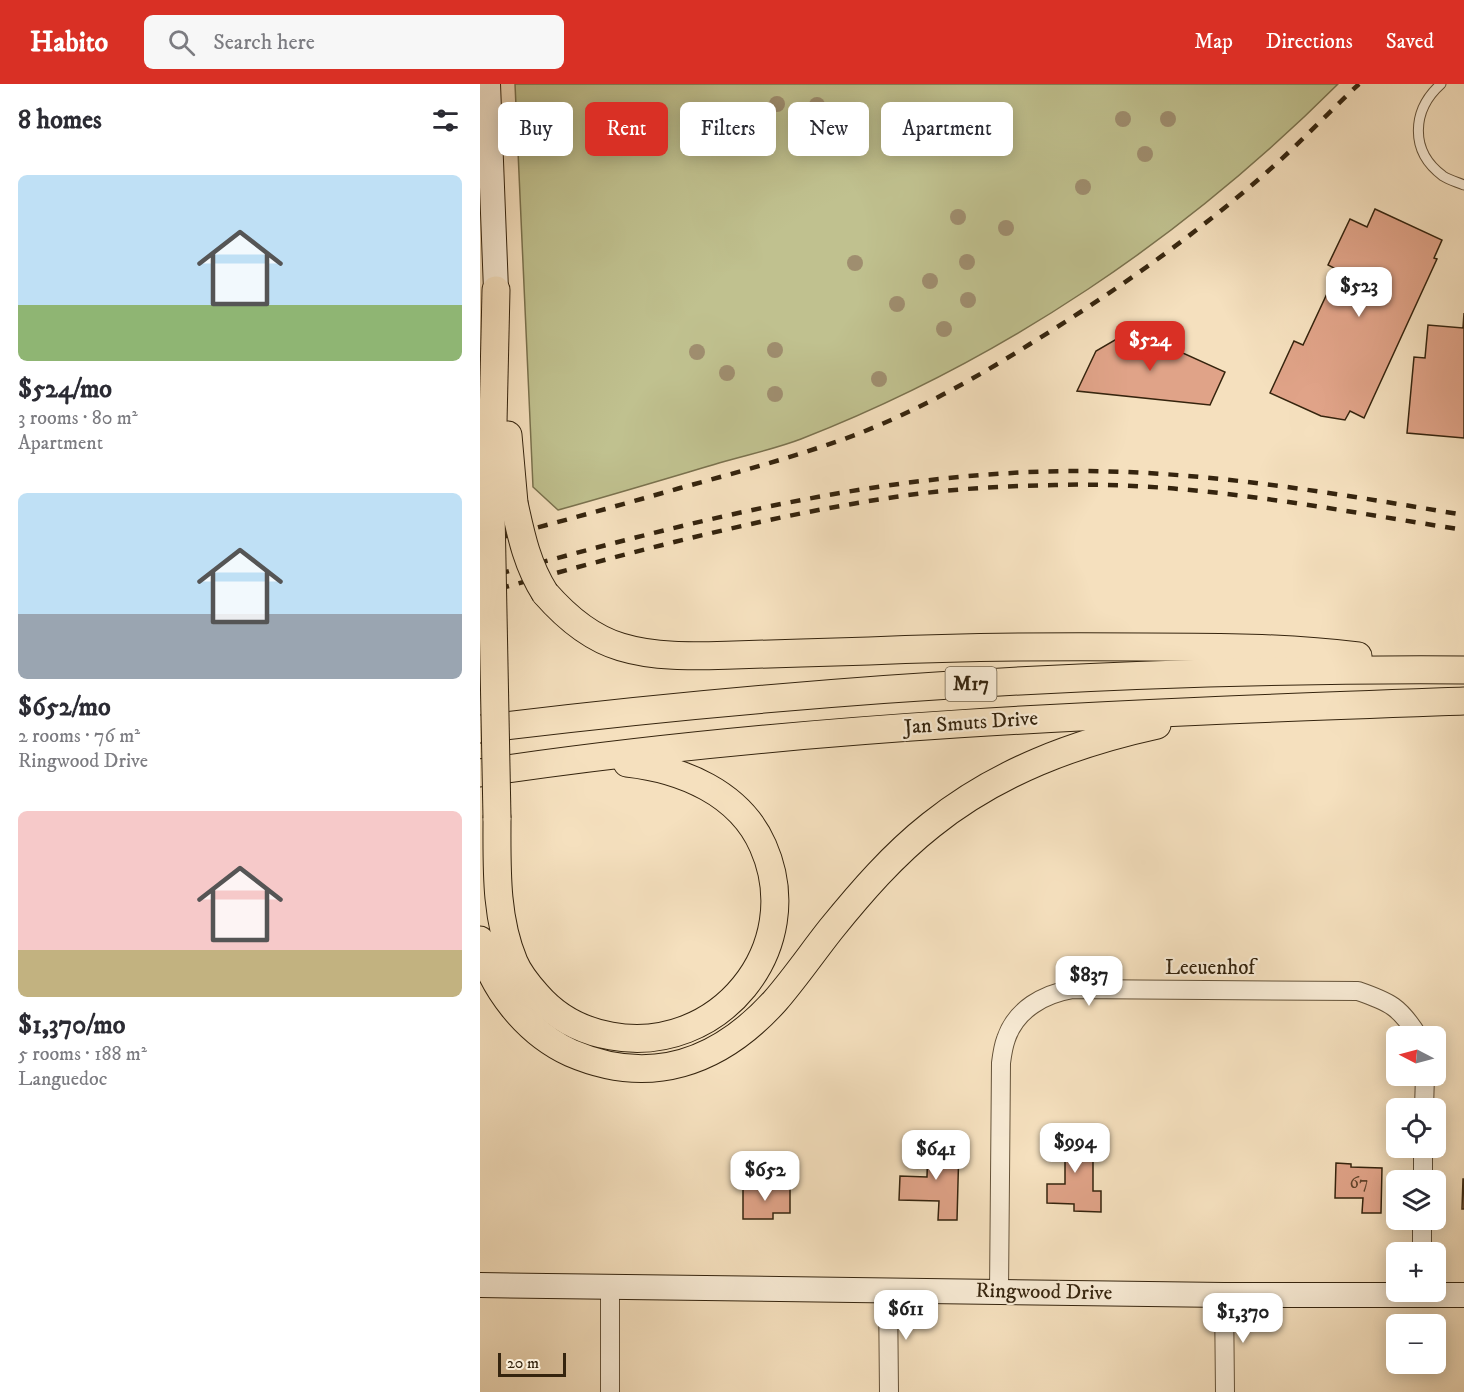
<!DOCTYPE html>
<html lang="en">
<head>
<meta charset="utf-8">
<style>
  :root { --surface:#fff; --page:#f7f7f7; --text:#2b2b33; --muted:#7c7c81; --accent:#d93025 }
  body { margin:0; font-family:"IM FELL DW Pica",serif; background:var(--page); color:var(--text); height:100vh; display:flex; flex-direction:column; font-size:22px; white-space:nowrap }
  * { box-sizing:border-box; margin:0 }
  p { font-size:20px; color:var(--muted) }
  .icon { flex:none; width:33px; height:33px; fill:none; stroke:currentColor; stroke-width:2; stroke-linecap:round; stroke-linejoin:round }
  .map { position:relative; flex:1; overflow:hidden }
  .sheet { display:flex; flex-direction:column; background:var(--surface); width:480px }
  .sheet>* { flex:none }
  .top-card { position:absolute; left:18px; top:18px; width:570px; height:54px; display:flex; gap:12px }
  .needle { width:39px; rotate:276deg }
  .fabs { position:absolute; left:906px; top:942px; display:grid; gap:12px }
  .fabs a { display:grid; place-items:center; width:60px; height:60px; border-radius:9px; background:var(--surface); box-shadow:0 3px 15px #0003; font-size:30px }
  .scale { position:absolute; left:18px; bottom:15px; width:68px; box-sizing:border-box; padding-left:6px; border:3px solid #35240e; border-top:0; font-size:16px; line-height:21px; white-space:nowrap; color:#35240e; -webkit-text-stroke:4px #f8ebd5; paint-order:stroke }
  .price { position:absolute; translate:-50% -51px; padding:0 14px; border-radius:12px; background:#fff; color:#222; font-size:20px; line-height:39px; filter:drop-shadow(0 2px 3px #0008) }
  .price::after { content:''; position:absolute; left:50%; top:36px; width:18px; height:14px; margin-left:-9px; background:inherit; clip-path:polygon(0 0,100% 0,50% 100%) }
  .price.selected { background:var(--accent); color:#fff }
  ul { padding:0; list-style:none }
  li { display:grid; align-content:center; gap:12px; height:318px; padding:0 18px }
  li span { display:grid; place-items:center; height:186px; border-radius:9px; color:#555 }
  li>.icon { margin-inline-start:auto }
  span .icon { width:108px; height:108px; fill:#fffc; stroke-width:1 }
  li b { font-size:26px }
  h2 { display:flex; justify-content:space-between; align-items:center; height:72px; padding:0 18px; font-size:26px }
  .chip { padding:0 21px; border-radius:9px; background:var(--surface); box-shadow:0 3px 15px #0003; font-size:21px; line-height:54px }
  .chip.selected { background:var(--accent); color:#fff }
  header { display:flex; align-items:center; gap:36px; box-sizing:border-box; height:84px; padding:0 30px; background:var(--accent); color:#fff }
  header strong { font-size:28px }
  nav { display:flex; gap:33px; margin-inline-start:auto; font-size:21px }
  .search { width:420px; height:54px; background:var(--page); display:flex; align-items:center; gap:15px; box-sizing:border-box; padding:0 21px; border-radius:9px; color:var(--muted); font-size:22px }
  main { display:flex; flex:1; min-height:0 }
  .map>svg:first-child { display:block }
</style>
</head>
<body>
<header>
<strong>Habito</strong>
<div class="search"><svg class="icon" aria-label="search" viewBox="0 0 24 24"><circle cx="10" cy="10" r="6"/><path d="M15 15l6 6"/></svg>Search here</div>
<nav><a>Map</a><a>Directions</a><a>Saved</a></nav>
</header>
<main>
<section class="sheet">
<h2>8 homes<svg class="icon" aria-label="filters" viewBox="0 0 24 24"><path d="M4 7h16M4 17h16"/><circle cx="9" cy="7" r="2"/><circle cx="15" cy="17" r="2"/></svg></h2>
<ul>
<li><span style="background:linear-gradient(#bfe0f5 70%,#8fb573 0)"><svg class="icon" aria-label="home" viewBox="0 0 24 24"><path d="M3 11l9-7 9 7M6 9v11h12V9"/></svg></span><div><b>$524/mo</b><p>3 rooms · 80 m²</p><p>Apartment</p></div></li>
<li><span style="background:linear-gradient(#bfe0f5 65%,#9aa5b1 0)"><svg class="icon" aria-label="home" viewBox="0 0 24 24"><path d="M3 11l9-7 9 7M6 9v11h12V9"/></svg></span><div><b>$652/mo</b><p>2 rooms · 76 m²</p><p>Ringwood Drive</p></div></li>
<li><span style="background:linear-gradient(#f6c9c9 75%,#c2b280 0)"><svg class="icon" aria-label="home" viewBox="0 0 24 24"><path d="M3 11l9-7 9 7M6 9v11h12V9"/></svg></span><div><b>$1,370/mo</b><p>5 rooms · 188 m²</p><p>Languedoc</p></div></li>
</ul>
</section>
<div class="map">
<svg width="984" height="1308" viewBox="0 0 984 1308">
  <rect width="100%" height="100%" fill="#f5e0be"/>
  <filter id="stains"><feTurbulence type="fractalNoise" baseFrequency=".00333" numOctaves="4"/><feColorMatrix values="0 0 0 0 .2 0 0 0 0 .09 0 0 0 0 .02 0 0 0 .5 -.17"/></filter>
  <radialGradient id="worn" r=".72"><stop offset=".6" stop-color="#630" stop-opacity="0"/><stop offset="1" stop-color="#630" stop-opacity=".3"/></radialGradient>
  <path fill="#c0c18f" stroke="#7a724e" stroke-width="1.5" d="M35,0h823c-153,153 -335,276 -537,355 -26,10 -55,16 -82,24 -54,16 -107,32 -161,47l-25,-23z"/>
  <g fill="#e0a388" stroke="#35240e" stroke-width="1.5">
    <path d="M895,125l67,31 -8,18 3,1 -73,159 -14,-7 -5,9 -24,-4 -51,-23 24,-52 9,4 35,-75 -10,-5 22,-46 17,8z"/>
    <path d="M984,229v125l-57,-5 7,-76 11,1 3,-33 35,3z"/>
    <path d="M652,246l93,42 -15,33 -133,-14 19,-40z"/>
    <path d="M567,1051l46,1v55h8v21l-27,-1v-7l-27,-1v-19h18v-32l-18,-1z"/>
    <path d="M448,1060l31,1 -2,75h-19l1,-19 -40,-1 1,-24 27,1z"/>
    <path d="M856,1079l15,1v3l31,1 -1,45h-19l1,-15h-28z"/>
    <path d="M983,1095h1v30h-2z"/>
    <path d="M263,1102h47v27h-17v6h-30z"/>
  </g>
  <g fill="none" stroke-linecap="round" stroke-linejoin="round">
    <defs>
      <path id="lane" d="M961,0c-29,26 -32,67 2,92 6,4 14,6 21,9"/>
      <g id="street">
        <path d="M944,1024l1,-32"/>
        <path d="M943,1096v-32"/>
        <path d="M942,1168v-32"/>
        <path d="M408,1206l1,102"/>
        <path d="M519,1208l2,-229c1,-8 2,-16 5,-24 10,-30 38,-45 67,-50l285,2c32,11 42,16 60,45"/>
        <path d="M744,1211l1,97"/>
        <path d="M130,1308v-105"/>
      </g>
      <g id="secondary">
        <path d="M8,0l8,206"/>
        <path d="M0,1201l744,10h240"/>
      </g>
      <g id="primary">
        <path d="M28,351l6,68"/>
        <path d="M11,427l5,-221"/>
        <path d="M65,509c21,24 45,45 76,54 36,11 76,9 113,8 45,-1 90,-3 135,-4 92,-4 184,-5 276,-4 71,0 142,0 213,9"/>
        <path d="M0,645c326,-40 655,-61 984,-59"/>
        <path d="M0,689c327,-49 654,-60 984,-72"/>
        <path d="M17,734c0,48 -2,99 17,144 5,12 14,23 23,33 19,22 45,36 74,41 107,20 197,-88 152,-190 -23,-53 -81,-77 -136,-83"/>
        <path d="M0,856c10,47 47,93 91,113 79,34 148,10 204,-52 20,-23 37,-48 56,-72 30,-37 62,-74 100,-104 66,-53 144,-82 226,-100"/>
      </g>
    </defs>
    <use href="#lane" stroke="#65533a" stroke-width="11"/>
    <use href="#street" stroke="#65533a" stroke-width="20"/>
    <use href="#secondary" stroke="#35240e" stroke-width="26"/>
    <use href="#primary" stroke="#35240e" stroke-width="29"/>
    <use href="#lane" stroke="#f8ebd5" stroke-width="9"/>
    <use href="#street" stroke="#f8ebd5" stroke-width="18"/>
    <use href="#secondary" stroke="#f8ebd5" stroke-width="24"/>
    <use href="#primary" stroke="#f5e0be" stroke-width="27"/>
    <g stroke="#35240e" stroke-width="4.5" stroke-dasharray="10 10" stroke-linecap="butt">
      <path d="M0,459c67,-18 134,-36 200,-55 59,-16 118,-32 175,-53 60,-23 121,-57 175,-91 83,-51 164,-108 237,-172 32,-28 61,-59 92,-88"/>
      <path d="M0,495c198,-54 398,-109 606,-108 127,1 253,23 378,44"/>
      <path d="M0,510c137,-38 274,-76 415,-97 53,-8 107,-11 160,-12 138,-4 274,24 409,45"/>
    </g>
    <defs>
      <g id="primary-bridge">
        <path d="M34,419c7,32 13,62 31,90"/>
        <path d="M11,427l6,307"/>
      </g>
    </defs>
    <use href="#primary-bridge" stroke="#35240e" stroke-width="29" stroke-linecap="butt"/>
    <use href="#primary-bridge" stroke="#f5e0be" stroke-width="27"/>
  </g>
  <g fill="#9f8e6f">
    <circle cx="297" cy="20" r="8"/>
    <circle cx="337" cy="21" r="8"/>
    <circle cx="643" cy="35" r="8"/>
    <circle cx="688" cy="35" r="8"/>
    <circle cx="665" cy="70" r="8"/>
    <circle cx="603" cy="103" r="8"/>
    <circle cx="478" cy="133" r="8"/>
    <circle cx="526" cy="144" r="8"/>
    <circle cx="487" cy="178" r="8"/>
    <circle cx="375" cy="179" r="8"/>
    <circle cx="450" cy="197" r="8"/>
    <circle cx="488" cy="216" r="8"/>
    <circle cx="417" cy="220" r="8"/>
    <circle cx="464" cy="245" r="8"/>
    <circle cx="295" cy="266" r="8"/>
    <circle cx="217" cy="268" r="8"/>
    <circle cx="247" cy="289" r="8"/>
    <circle cx="399" cy="295" r="8"/>
    <circle cx="295" cy="310" r="8"/>
  </g>
  <g text-anchor="middle" dominant-baseline="central" stroke-width="4.5" stroke-linejoin="round" paint-order="stroke">
    <g font-size="18" fill="#60442c">
      <text x="879" y="1099">67</text>
    </g>
    <rect fill="#f8ebd5" stroke="#70604a" stroke-width="1.5" x="465.5" y="583" width="51" height="34" rx="4.5"/>
    <g font-size="20" font-weight="bold" fill="#35240e">
      <text x="491" y="600">M17</text>
    </g>
    <g font-size="21" fill="#35240e" stroke="#f8ebd5">
      <text transform="translate(491 639) rotate(-4)">Jan Smuts Drive</text>
      <text x="730" y="884">Leeuenhof</text>
      <text transform="translate(564 1208) rotate(1)">Ringwood Drive</text>
    </g>
  </g>
  <rect width="100%" height="100%" filter="url(#stains)"/>
  <rect width="100%" height="100%" fill="url(#worn)"/>
</svg>
<div class="fabs">
<a><svg class="needle" viewBox="-14 -14 28 28"><path d="M0-13l5 13h-10z" fill="#e53935"/><path d="M0 13l5-13h-10z" fill="#7c7c81"/></svg></a>
<a><svg class="icon" aria-label="locate" viewBox="0 0 24 24"><circle cx="12" cy="12" r="6"/><path d="M12 2v4M12 18v4M2 12h4M18 12h4"/></svg></a>
<a><svg class="icon" aria-label="layers" viewBox="0 0 24 24"><path d="M12 4l9 5-9 5-9-5zM3 14l9 5 9-5"/></svg></a>
<a>+</a>
<a>−</a>
</div>
<div class="scale">20 m</div>
<b class="price" style="left:879px;top:234px">$523</b>
<b class="price selected" style="left:670px;top:288px">$524</b>
<b class="price" style="left:609px;top:923px">$837</b>
<b class="price" style="left:595px;top:1090px">$994</b>
<b class="price" style="left:456px;top:1097px">$641</b>
<b class="price" style="left:285px;top:1118px">$652</b>
<b class="price" style="left:426px;top:1257px">$611</b>
<b class="price" style="left:763px;top:1260px">$1,370</b>
<div class="top-card">
<a class="chip">Buy</a>
<a class="chip selected">Rent</a>
<a class="chip">Filters</a>
<a class="chip">New</a>
<a class="chip">Apartment</a>
</div>
</div>
</main>
</body>
</html>
